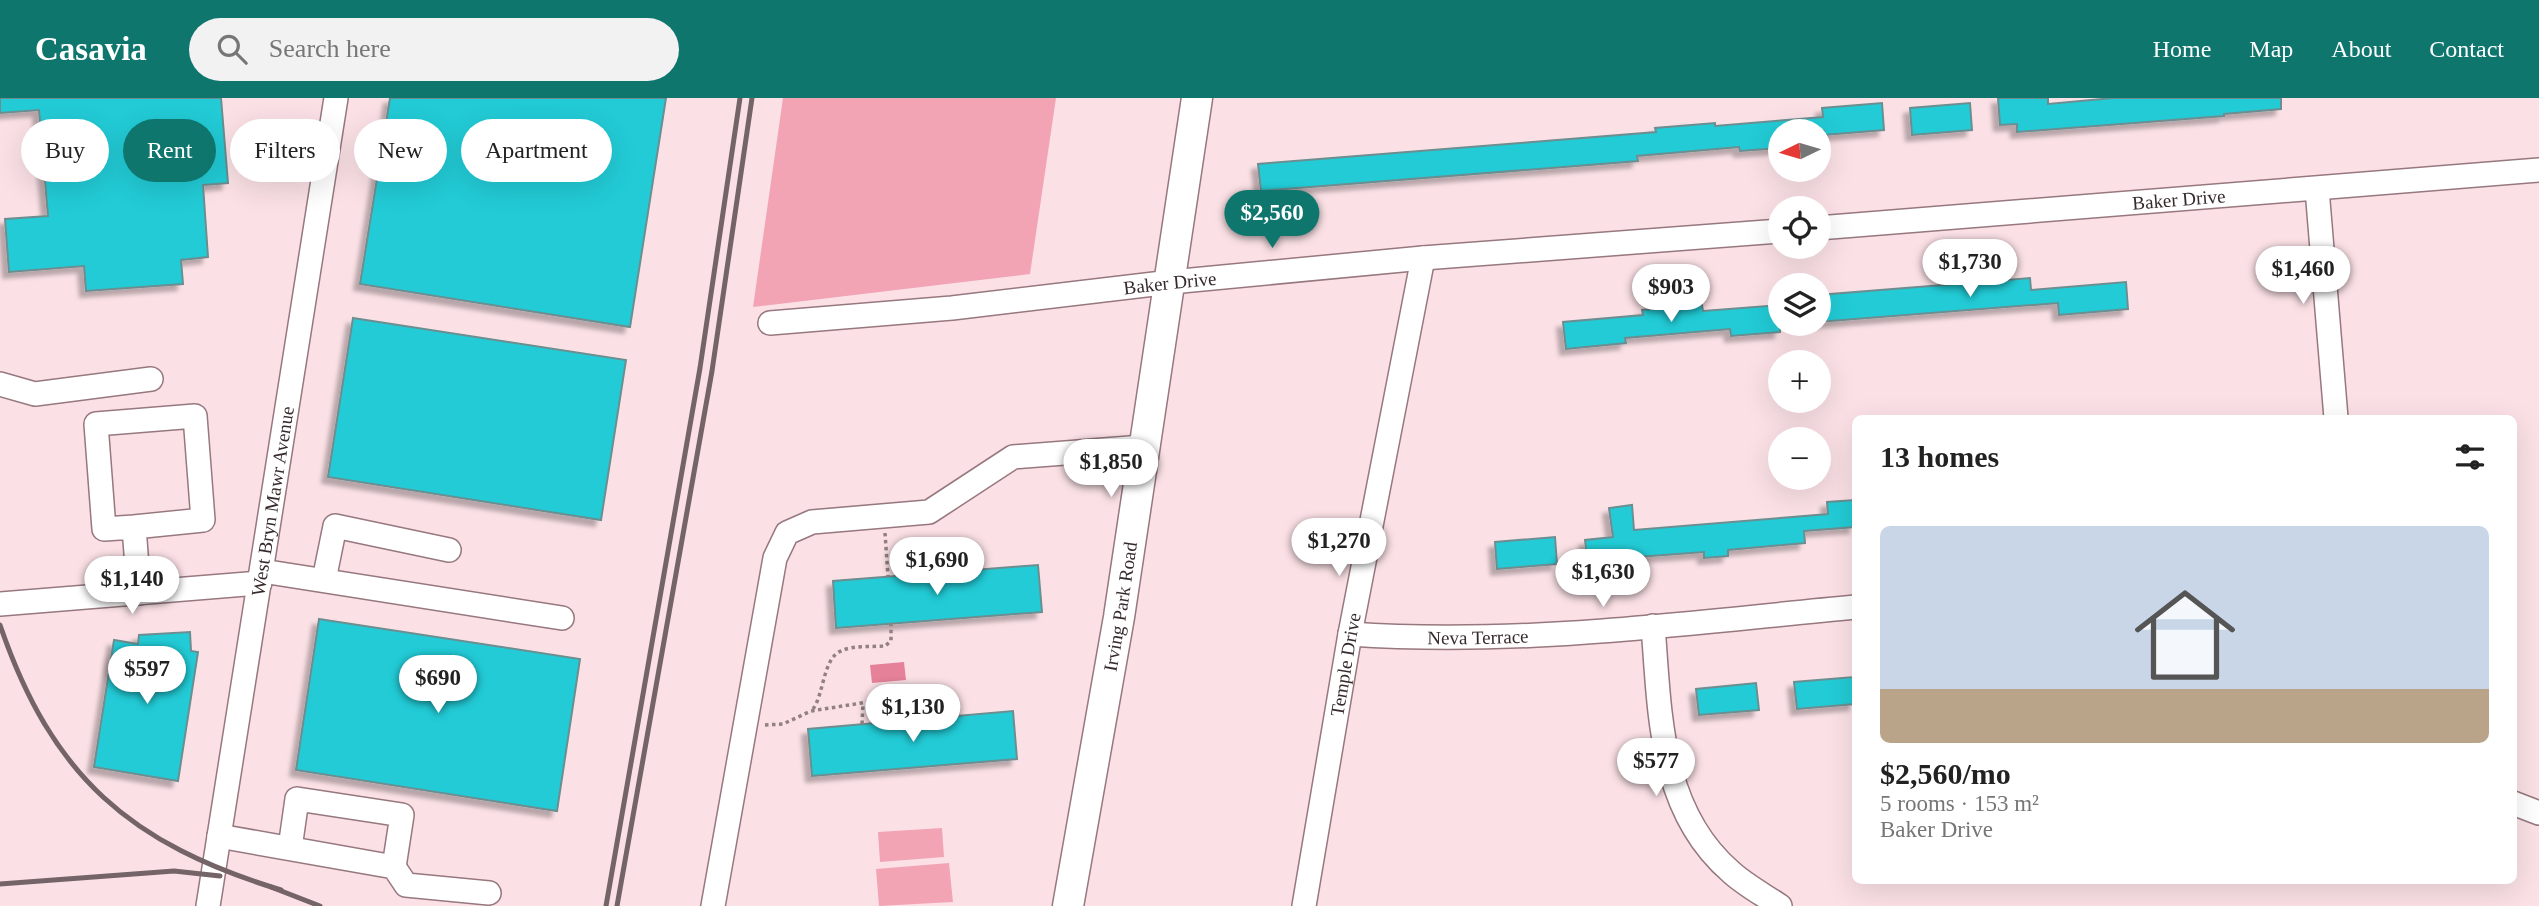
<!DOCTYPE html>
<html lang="en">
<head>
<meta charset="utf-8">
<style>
  :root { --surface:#fff; --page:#f2f2f2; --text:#222; --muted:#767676; --accent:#0f766e }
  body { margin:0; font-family:"Times New Roman",serif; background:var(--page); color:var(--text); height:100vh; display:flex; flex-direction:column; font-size:26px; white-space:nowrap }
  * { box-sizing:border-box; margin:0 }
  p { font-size:23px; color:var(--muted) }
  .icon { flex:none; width:38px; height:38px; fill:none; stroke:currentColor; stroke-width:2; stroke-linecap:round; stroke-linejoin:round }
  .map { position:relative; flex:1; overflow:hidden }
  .sheet { position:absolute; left:1852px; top:317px; width:665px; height:469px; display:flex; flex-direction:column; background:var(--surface); border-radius:10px; box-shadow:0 7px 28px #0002 }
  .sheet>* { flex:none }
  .banner { position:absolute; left:21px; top:21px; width:665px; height:63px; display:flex; gap:14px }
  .needle { width:46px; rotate:265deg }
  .controls { position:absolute; left:1768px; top:21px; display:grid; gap:14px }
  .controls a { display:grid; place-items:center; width:63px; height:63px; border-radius:50%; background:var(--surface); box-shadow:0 7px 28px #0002; font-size:35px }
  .price { position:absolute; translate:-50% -60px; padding:0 16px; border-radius:24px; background:#fff; color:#222; font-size:23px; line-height:46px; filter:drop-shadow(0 2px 4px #0008) }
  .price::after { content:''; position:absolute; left:50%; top:42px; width:21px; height:16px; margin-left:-10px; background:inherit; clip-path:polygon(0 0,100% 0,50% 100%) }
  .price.on { background:var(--accent); color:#fff }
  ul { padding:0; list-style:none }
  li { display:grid; align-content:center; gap:14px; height:371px; padding:0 28px }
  li span { display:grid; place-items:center; height:217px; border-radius:10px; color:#555 }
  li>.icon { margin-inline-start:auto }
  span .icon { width:126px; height:126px; fill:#fffc; stroke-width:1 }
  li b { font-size:30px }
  h2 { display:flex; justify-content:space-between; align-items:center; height:84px; padding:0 28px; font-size:30px }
  .chip { padding:0 24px; border-radius:32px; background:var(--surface); box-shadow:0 7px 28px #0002; font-size:24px; line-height:63px }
  .chip.on { background:var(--accent); color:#fff }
  header { display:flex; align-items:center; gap:42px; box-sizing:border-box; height:98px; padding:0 35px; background:var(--accent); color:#fff }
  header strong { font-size:33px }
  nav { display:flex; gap:38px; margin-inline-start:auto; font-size:24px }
  .search { width:490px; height:63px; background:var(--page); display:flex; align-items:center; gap:18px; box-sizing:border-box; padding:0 24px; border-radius:38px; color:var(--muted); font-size:26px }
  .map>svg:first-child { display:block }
</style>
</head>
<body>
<header>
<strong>Casavia</strong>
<div class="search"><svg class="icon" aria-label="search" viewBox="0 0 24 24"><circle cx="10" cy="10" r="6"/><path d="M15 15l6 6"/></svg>Search here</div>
<nav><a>Home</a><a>Map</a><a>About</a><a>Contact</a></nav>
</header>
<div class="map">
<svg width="2539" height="808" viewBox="0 0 2539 808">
  <defs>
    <filter id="shadow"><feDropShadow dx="-6" dy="6" stdDeviation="2" flood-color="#0004"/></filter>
  </defs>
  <rect width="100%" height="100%" fill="#fbe1e6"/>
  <g fill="#f2a4b5">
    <path d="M783,0h273l-26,176 -277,33z"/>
    <path d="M942,730l2,29 -64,5 -2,-30z"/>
    <path d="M949,765l4,39 -74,4 -3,-37z"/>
  </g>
  <path fill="#e58199" d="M904,564l2,18 -34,3 -2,-18z"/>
  <g fill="#22cbd6" stroke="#6c8e90" stroke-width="2" filter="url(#shadow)">
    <path d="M0,0h221l7,85 -25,2 5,72 -27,3 2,24 -97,7 -2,-25 -75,6 -4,-53 43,-3 -9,-106 -39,3z"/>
    <path d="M390,0h276l-36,229 -270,-43z"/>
    <path d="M1998,0h50v6l65,-6h168v11l-57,5v2l-207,16v-8l-17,1z"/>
    <path d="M1882,5l2,27 -60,5v-4l-44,-2v19l-40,3 -1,-4 -102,9 1,5 -377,30 -3,-27 398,-32 -1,-4 60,-5v3l108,-9 -1,-9z"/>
    <path d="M1970,5l2,27 -60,5 -2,-27z"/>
    <path d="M2030,180l1,12 95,-8 2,27 -69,6 -1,-12 -240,19v-27z"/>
    <path d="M1702,207l1,6 77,-6v27l-49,4 -1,-7 -105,9 1,5 -60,6 -3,-27 80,-7 -1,-5z"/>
    <path d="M353,220l273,42 -25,160 -273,-43z"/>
    <path d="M1855,402v27l-51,4 1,12 -77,7v6l-24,2v-6l-67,5 1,4 -50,5 -3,-26 28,-3 -4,-29 23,-3 2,25 194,-16 -1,-12z"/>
    <path d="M1555,439l2,27 -60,5 -2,-27z"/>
    <path d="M1038,467l4,47 -206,16 -3,-47z"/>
    <path d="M319,521l261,40 -23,152 -261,-41z"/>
    <path d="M190,534l1,19 7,1 -20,129 -84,-14 20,-127 24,4 1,-9z"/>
    <path d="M1854,579l1,27 -58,5 -3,-27z"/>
    <path d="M1756,585l3,27 -60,5 -3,-26z"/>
    <path d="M1013,613l4,48 -205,17 -4,-47z"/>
  </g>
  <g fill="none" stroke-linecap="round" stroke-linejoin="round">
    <defs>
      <g id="minor">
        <path d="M2317,91l19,229"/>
        <path id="s1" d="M1818,130l721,-58"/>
        <path id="s2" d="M770,225l182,-15 219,-26 252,-24 357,-27"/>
        <path d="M0,286l35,10 116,-15"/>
        <path d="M134,429l69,-7 -8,-104 -99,8 8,105 30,-2 5,66"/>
        <path d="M262,473l300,47"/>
        <path d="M324,482l11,-54 114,24"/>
        <path d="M0,506l260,-21"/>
        <path d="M1653,528c7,87 6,184 78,246 14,13 33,23 49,34"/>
        <path id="s3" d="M1350,536c169,12 337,-11 505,-27"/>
        <path d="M2513,705l26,10"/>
        <path d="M219,738l175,31 12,18 83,8"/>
        <path d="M290,750l7,-49 105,16 -8,52"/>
        <path id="s4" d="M208,808l128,-808"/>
        <path d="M713,808l62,-348 12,-25 25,-11 117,-10 84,-55 130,-10"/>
        <path id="s5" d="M1304,808l46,-272 73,-376"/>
      </g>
      <g id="major">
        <path id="s6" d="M1068,808l51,-289 78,-519"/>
      </g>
    </defs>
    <use href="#minor" stroke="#96787e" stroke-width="26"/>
    <use href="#major" stroke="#96787e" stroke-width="33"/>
    <g stroke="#928083" stroke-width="3.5" stroke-dasharray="3.5 3.5" stroke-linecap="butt">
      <path d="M885,435l3,44"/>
      <path d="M813,611c11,-15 10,-51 28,-58 12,-6 31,-4 44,-5l6,-5v-18"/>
      <path d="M862,626l1,-21"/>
      <path d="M765,627l18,-1 28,-13 133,-21 10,3 2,23"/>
    </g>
    <use href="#minor" stroke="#fff" stroke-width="23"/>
    <use href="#major" stroke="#fff" stroke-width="30"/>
    <g stroke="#746467" stroke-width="5">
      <path d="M0,527c52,152 130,219 281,265"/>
      <path d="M0,786l174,-13 46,5"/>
      <path d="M271,789l49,19"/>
      <path d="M606,808l94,-538 40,-270"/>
      <path d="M617,808l95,-535 40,-273"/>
    </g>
  </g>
  <g text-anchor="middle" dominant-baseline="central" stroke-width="5" stroke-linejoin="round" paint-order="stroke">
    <g font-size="19" fill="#362a2c" stroke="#fbf4f5">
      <text stroke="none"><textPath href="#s1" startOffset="362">Baker Drive</textPath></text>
      <text stroke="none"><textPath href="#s2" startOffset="402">Baker Drive</textPath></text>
      <text stroke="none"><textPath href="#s4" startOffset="410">West Bryn Mawr Avenue</textPath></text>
      <text stroke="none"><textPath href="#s6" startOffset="304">Irving Park Road</textPath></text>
      <text stroke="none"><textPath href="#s3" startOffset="128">Neva Terrace</textPath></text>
      <text stroke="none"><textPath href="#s5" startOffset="245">Temple Drive</textPath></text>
    </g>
  </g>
</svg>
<div class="controls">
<a><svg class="needle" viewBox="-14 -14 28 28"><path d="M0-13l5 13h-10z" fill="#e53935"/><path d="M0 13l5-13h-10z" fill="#767676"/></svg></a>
<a><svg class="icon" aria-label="locate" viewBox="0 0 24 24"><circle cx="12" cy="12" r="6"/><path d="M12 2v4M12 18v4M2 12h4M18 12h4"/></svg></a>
<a><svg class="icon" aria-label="layers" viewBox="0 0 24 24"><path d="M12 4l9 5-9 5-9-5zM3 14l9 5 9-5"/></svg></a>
<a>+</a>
<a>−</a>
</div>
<b class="price on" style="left:1272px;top:152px">$2,560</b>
<b class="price" style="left:1970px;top:201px">$1,730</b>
<b class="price" style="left:2303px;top:208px">$1,460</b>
<b class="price" style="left:1671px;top:226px">$903</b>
<b class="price" style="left:1111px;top:401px">$1,850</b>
<b class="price" style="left:1339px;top:480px">$1,270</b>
<b class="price" style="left:937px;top:499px">$1,690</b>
<b class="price" style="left:1603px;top:511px">$1,630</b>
<b class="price" style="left:132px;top:518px">$1,140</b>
<b class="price" style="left:147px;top:608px">$597</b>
<b class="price" style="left:438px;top:617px">$690</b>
<b class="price" style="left:913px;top:646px">$1,130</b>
<b class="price" style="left:1656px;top:700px">$577</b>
<div class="banner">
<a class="chip">Buy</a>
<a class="chip on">Rent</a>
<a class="chip">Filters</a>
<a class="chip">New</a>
<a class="chip">Apartment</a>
</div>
<section class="sheet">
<h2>13 homes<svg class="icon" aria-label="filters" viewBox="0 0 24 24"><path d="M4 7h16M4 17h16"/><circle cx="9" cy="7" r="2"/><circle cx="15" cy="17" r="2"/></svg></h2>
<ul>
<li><span style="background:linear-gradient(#c9d6e8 75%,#b9a48a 0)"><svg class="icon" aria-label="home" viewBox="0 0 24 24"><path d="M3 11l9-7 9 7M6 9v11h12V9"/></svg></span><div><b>$2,560/mo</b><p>5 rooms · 153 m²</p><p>Baker Drive</p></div></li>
</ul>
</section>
</div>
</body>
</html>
